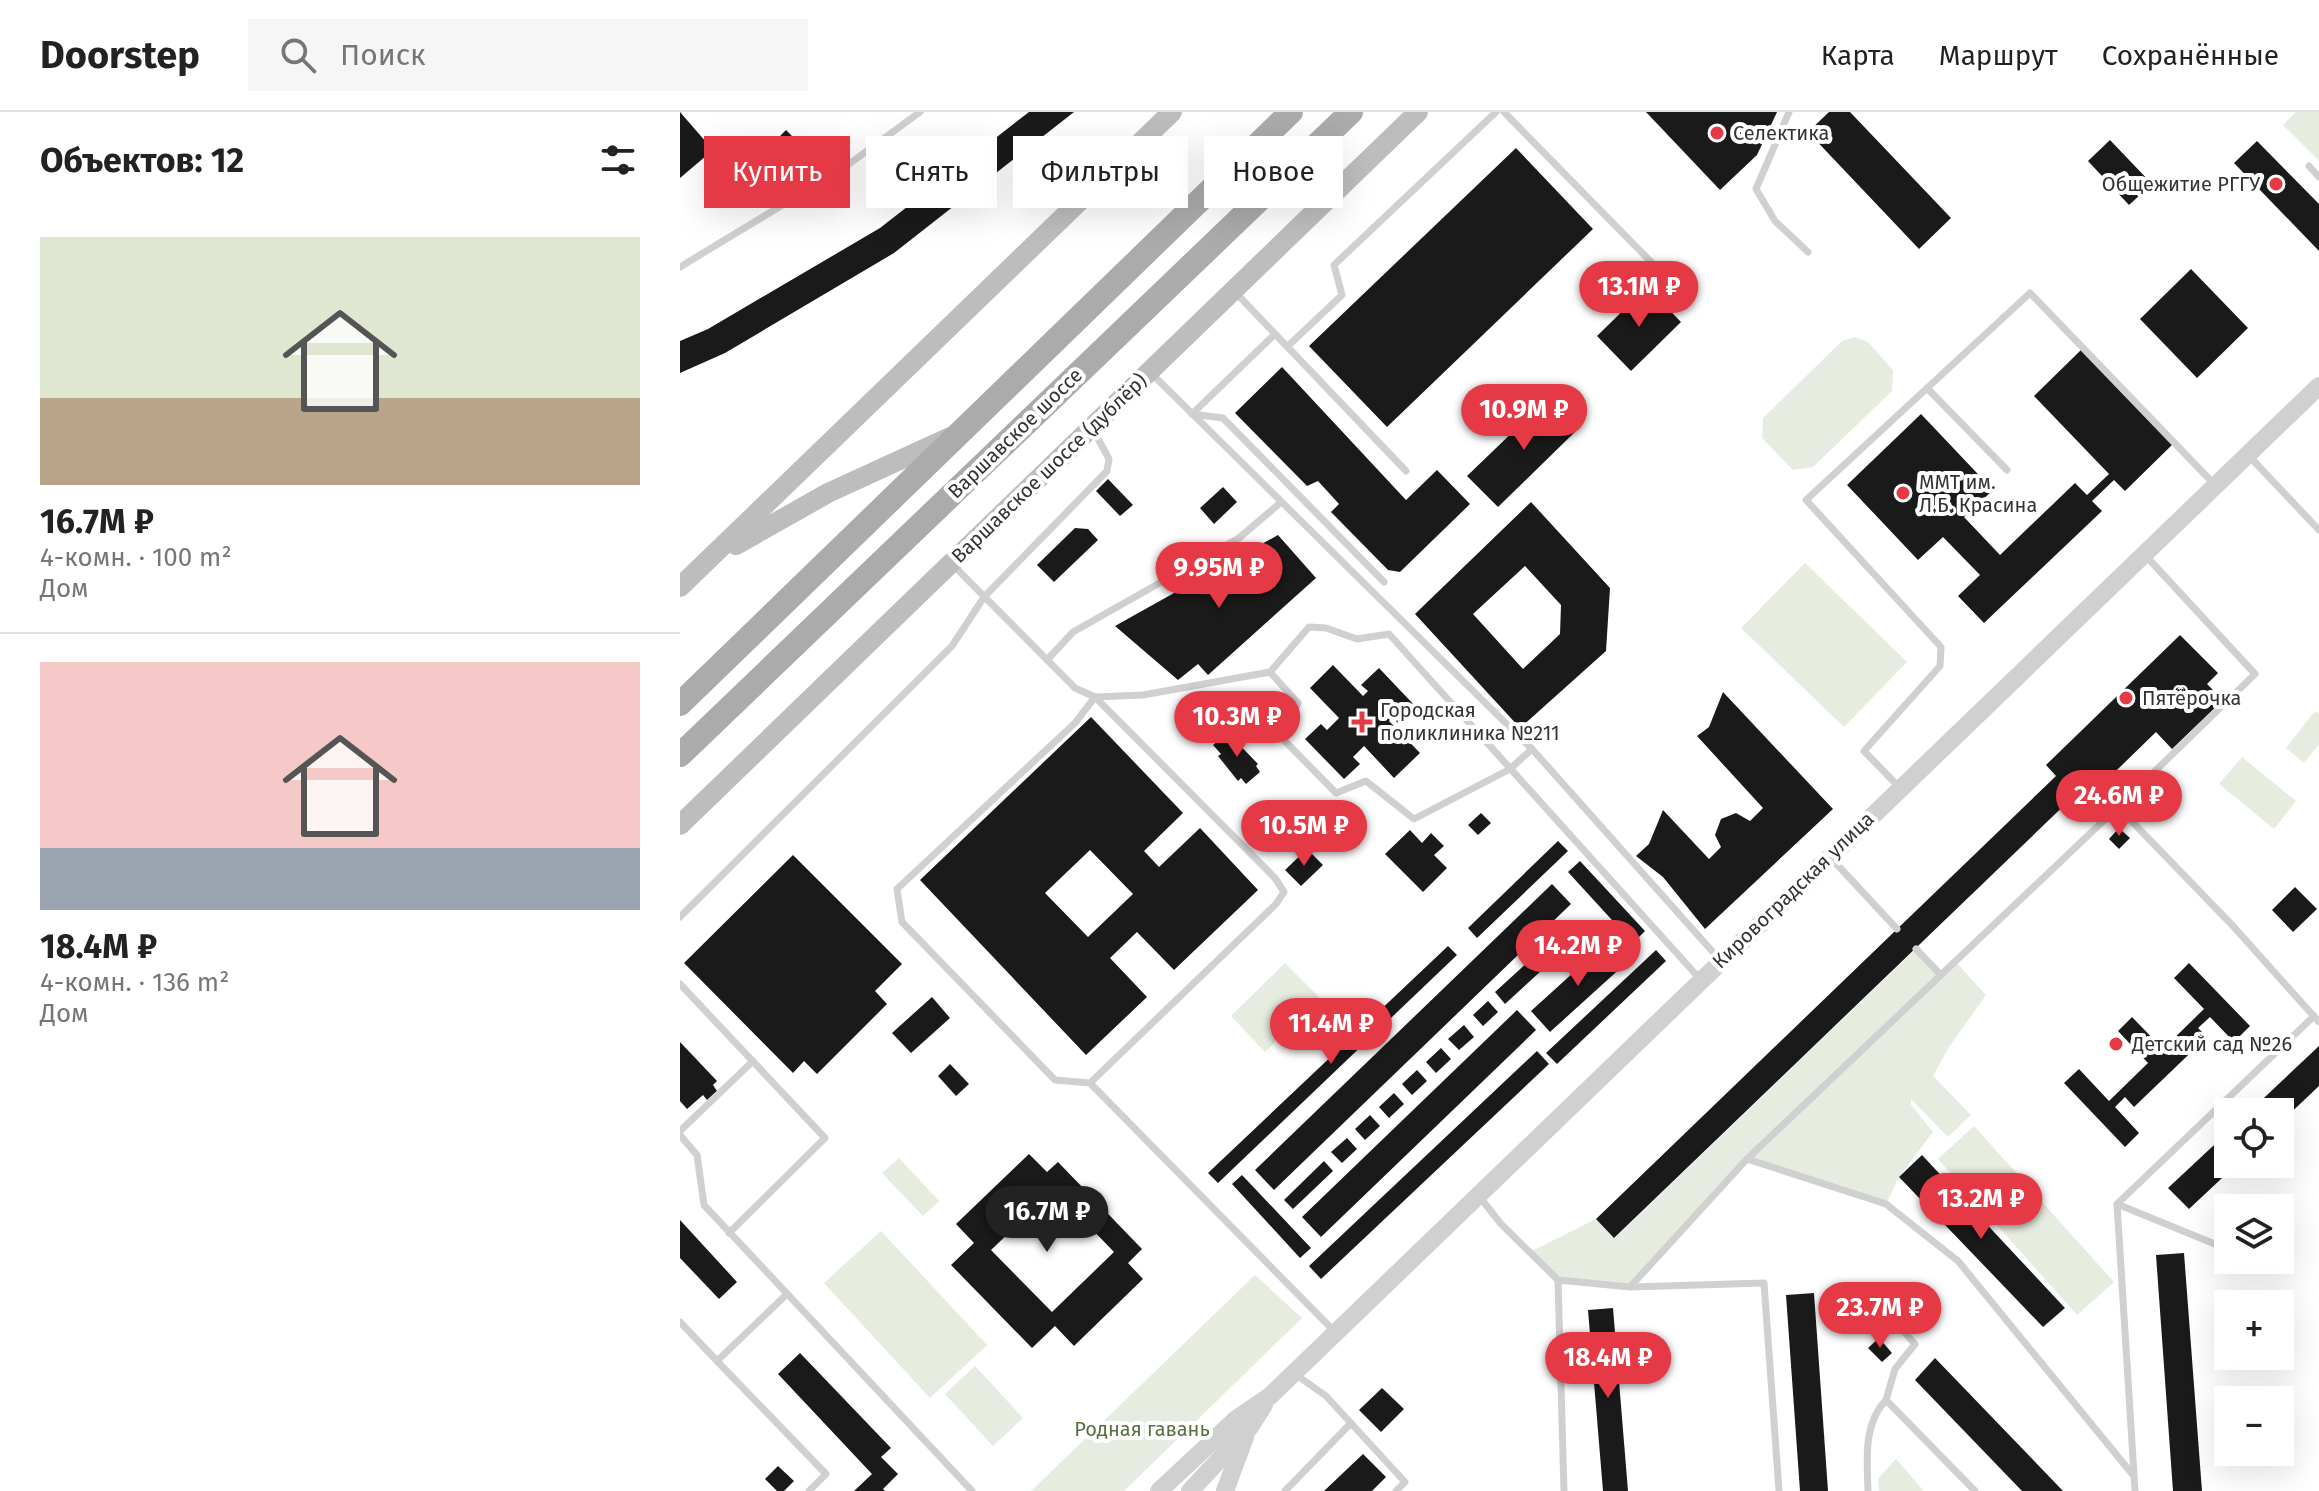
<!DOCTYPE html>
<html lang="ru">
<head>
<meta charset="utf-8">
<style>
  :root { --surface:#fff; --page:#f6f6f6; --text:#222; --muted:#767676; --line:#e0e0e0; --accent:#e63946 }
  body { margin:0; font-family:"Fira Sans",sans-serif; background:var(--page); color:var(--text); height:100vh; display:flex; flex-direction:column; font-size:30px; white-space:nowrap }
  * { box-sizing:border-box; margin:0 }
  p { font-size:26px; color:var(--muted) }
  .icon { flex:none; width:44px; height:44px; fill:none; stroke:currentColor; stroke-width:2; stroke-linecap:round; stroke-linejoin:round }
  .map { position:relative; flex:1; overflow:hidden }
  .sheet { display:flex; flex-direction:column; background:var(--surface); width:680px }
  .sheet>* { flex:none }
  .banner { position:absolute; left:24px; top:24px; width:760px; height:72px; display:flex; gap:16px }
  .controls { position:absolute; left:1534px; top:986px; display:grid; gap:16px }
  .controls a { display:grid; place-items:center; width:80px; height:80px; border-radius:0px; background:var(--surface); box-shadow:0 8px 32px #0002; font-size:40px }
  .price { position:absolute; translate:-50% -68px; padding:0 18px; border-radius:28px; background:var(--accent); color:#fff; font-size:26px; line-height:52px; filter:drop-shadow(0 2px 4px #0008) }
  .price::after { content:''; position:absolute; left:50%; top:48px; width:24px; height:18px; margin-left:-12px; background:inherit; clip-path:polygon(0 0,100% 0,50% 100%) }
  .price.on { background:#222; color:#fff }
  ul { padding:0; list-style:none }
  li { display:grid; align-content:center; gap:16px; height:424px; padding:0 40px }
  li+li { border-top:2px solid var(--line) }
  li span { display:grid; place-items:center; height:248px; border-radius:0px; color:#555 }
  li>.icon { margin-inline-start:auto }
  span .icon { width:144px; height:144px; fill:#fffc; stroke-width:1 }
  li b { font-size:34px }
  h2 { display:flex; justify-content:space-between; align-items:center; height:96px; padding:0 40px; font-size:34px }
  .pill { padding:0 28px; border-radius:0px; background:var(--surface); box-shadow:0 8px 32px #0002; font-size:28px; line-height:72px }
  .pill.on { background:var(--accent); color:#fff }
  header { display:flex; align-items:center; gap:48px; box-sizing:border-box; height:112px; padding:0 40px; background:var(--surface); border-bottom:2px solid var(--line) }
  header strong { font-size:38px }
  nav { display:flex; gap:44px; margin-inline-start:auto; font-size:28px }
  .search { width:560px; height:72px; background:var(--page); display:flex; align-items:center; gap:20px; box-sizing:border-box; padding:0 28px; border-radius:0px; color:var(--muted); font-size:30px }
  main { display:flex; flex:1; min-height:0 }
  .map>svg:first-child { display:block }
</style>
</head>
<body>
<header>
<strong>Doorstep</strong>
<div class="search"><svg class="icon" aria-label="search" viewBox="0 0 24 24"><circle cx="10" cy="10" r="6"/><path d="M15 15l6 6"/></svg>Поиск</div>
<nav><a>Карта</a><a>Маршрут</a><a>Сохранённые</a></nav>
</header>
<main>
<section class="sheet">
<h2>Объектов: 12<svg class="icon" aria-label="filters" viewBox="0 0 24 24"><path d="M4 7h16M4 17h16"/><circle cx="9" cy="7" r="2"/><circle cx="15" cy="17" r="2"/></svg></h2>
<ul>
<li><span style="background:linear-gradient(#dfe7d0 65%,#b9a48a 0)"><svg class="icon" aria-label="home" viewBox="0 0 24 24"><path d="M3 11l9-7 9 7M6 9v11h12V9"/></svg></span><div><b>16.7M ₽</b><p>4-комн. · 100 m²</p><p>Дом</p></div></li>
<li><span style="background:linear-gradient(#f6c9c9 75%,#9aa5b1 0)"><svg class="icon" aria-label="home" viewBox="0 0 24 24"><path d="M3 11l9-7 9 7M6 9v11h12V9"/></svg></span><div><b>18.4M ₽</b><p>4-комн. · 136 m²</p><p>Дом</p></div></li>
</ul>
</section>
<div class="map">
<svg width="1639" height="1379" viewBox="0 0 1639 1379">
  <rect width="100%" height="100%" fill="#fff"/>
  <g fill="#e6ecdf">
    <path d="M1616,0h23v49l-36,-36z"/>
    <path d="M1175,225l13,5 25,28 -1,21 -79,76 -20,3 -31,-32 1,-20 79,-77z"/>
    <path d="M1125,451l102,99 -63,65 -103,-99z"/>
    <path d="M1635,599l4,3v30l-15,19 -18,-15z"/>
    <path d="M1562,645l54,44 -22,28 -55,-45z"/>
    <path d="M1236,837l24,25 14,-14 32,35 -37,52 -16,29 38,39 -23,22 -37,-38v6l22,27 -34,45 -13,27 -139,-45 -117,128 -72,-7 -28,-28 66,-33 19,19z"/>
    <path d="M605,851l35,35 -55,54 -34,-36z"/>
    <path d="M1294,1014l140,156 -37,33 -139,-156z"/>
    <path d="M219,1046l40,43 -16,15 -41,-43z"/>
    <path d="M201,1119l106,114 -57,53 -106,-115z"/>
    <path d="M575,1163l47,43 -178,173h-93z"/>
    <path d="M295,1254l48,52 -30,28 -48,-52z"/>
    <path d="M1216,1347l28,32h-45l-1,-12z"/>
  </g>
  <g fill="#1a1a1a" fill-rule="evenodd">
    <path d="M0,0l33,38 -33,28z"/>
    <path d="M349,0h45l-180,141 -169,100 -45,20v-32l28,-12 172,-101z"/>
    <path d="M966,0h131l-20,43 -37,35z"/>
    <path d="M1149,0h21l101,106 -32,31 -111,-117z"/>
    <path d="M106,18l10,10 -15,15 -10,-10z"/>
    <path d="M1430,28l42,44 -23,21 -41,-44z"/>
    <path d="M1577,29l62,63v47l-85,-88z"/>
    <path d="M836,36l77,81 -206,198 -78,-81z"/>
    <path d="M1511,157l57,59 -51,50 -57,-59z"/>
    <path d="M967,175l34,35 -50,49 -34,-35z"/>
    <path d="M1402,237l91,95 -48,47 -11,-11 -22,21 10,10 -118,112 -26,-27 22,-21 -37,-38 -25,23 -71,-75 74,-71 72,76 -29,27 36,38 75,-72 12,12 22,-21 -75,-78z"/>
    <path d="M602,255l124,133 31,-30 33,34 -70,68 -12,-2 -57,-58 8,-8 -21,-23 -11,5 -72,-73z"/>
    <path d="M870,284l30,31 -82,80 -31,-31z"/>
    <path d="M428,367l25,26 -13,11 -24,-25z"/>
    <path d="M543,375l14,15 -23,22 -14,-16z"/>
    <path d="M851,390l79,86 -4,63 -86,77 -105,-114zM845,454l36,39 -1,29 -37,35 -50,-55z"/>
    <path d="M395,416l13,1 10,11 -44,42 -17,-17z"/>
    <path d="M598,423l38,43 -108,97 -10,-11 -20,16 -63,-54z"/>
    <path d="M1500,523l38,38 -11,11 16,16 -51,49 -16,-17 -73,71 -8,-8 -461,443 -18,-19 460,-443 -10,-11z"/>
    <path d="M653,553l30,31 5,-5 -7,-6 18,-17 37,39 -17,17 -7,-7 -3,4 31,32 -26,25 -30,-32 -11,11 7,7 -16,15 -39,-40 16,-15 6,6 12,-12 -29,-30z"/>
    <path d="M1043,580l110,117 -128,120 -42,-52 -27,-21 13,-12 14,-34 46,49 12,-12 -6,-12 6,-16 15,-6 14,8 13,-13 -66,-72 12,-9z"/>
    <path d="M411,605l92,96 -39,38 15,16 41,-39 58,62 -84,80 -37,-38 -27,26 37,39 -61,58 -166,-175zM410,738l43,44 -45,43 -43,-44z"/>
    <path d="M548,621l30,31 -2,2 4,6 -14,12 -5,-6 -3,3 -20,-25 3,-2 -8,-9z"/>
    <path d="M801,701l10,10 -13,12 -10,-10z"/>
    <path d="M1439,716l11,10 -11,11 -10,-10z"/>
    <path d="M730,718l12,13 9,-10 13,13 -10,9 13,13 -24,24 -38,-38z"/>
    <path d="M878,729l10,10 -91,87 -9,-10z"/>
    <path d="M627,737l16,16 -22,21 -16,-16z"/>
    <path d="M113,743l109,109 -27,27 12,13 -70,70 -13,-13 -11,12 -109,-110z"/>
    <path d="M900,749l65,70 -12,12 -65,-71z"/>
    <path d="M872,772l19,20 -297,286 -19,-20z"/>
    <path d="M1615,775l22,22 -24,23 -21,-22z"/>
    <path d="M874,826l11,11 -60,55 -10,-12z"/>
    <path d="M926,831l19,21 -75,68 -19,-21z"/>
    <path d="M768,834l9,9 -239,228 -10,-10z"/>
    <path d="M976,838l10,11 -109,103 -11,-11z"/>
    <path d="M1509,851l61,63 -16,16 -24,-25 -12,11 9,9 -73,70 -9,-10 -10,10 24,26 -14,14 -61,-64 15,-14 30,32 39,-38 -30,-32 14,-14 31,32 41,-40 -30,-31z"/>
    <path d="M252,885l18,21 -39,35 -19,-20z"/>
    <path d="M808,889l10,11 -15,14 -10,-11z"/>
    <path d="M837,898l19,20 -215,207 -19,-20z"/>
    <path d="M784,913l10,12 -15,13 -11,-11z"/>
    <path d="M0,930l37,39 -4,4 4,6 -10,9 -4,-5 -16,14 -7,-8z"/>
    <path d="M1639,934v40l-39,37v-11h-31z"/>
    <path d="M761,936l10,11 -15,14 -10,-11z"/>
    <path d="M857,939l12,13 -228,215 -12,-13z"/>
    <path d="M270,952l19,20 -13,12 -18,-20z"/>
    <path d="M737,958l10,11 -15,14 -10,-11z"/>
    <path d="M714,981l10,11 -15,14 -10,-11z"/>
    <path d="M690,1003l10,11 -15,14 -10,-11z"/>
    <path d="M1548,1020v32h9l-48,45 -21,-21z"/>
    <path d="M667,1026l10,11 -15,14 -11,-11z"/>
    <path d="M349,1042l18,18 11,-10 84,87 -14,14 15,16 -69,67 -19,-20 -23,22 -81,-83 23,-22 -18,-19zM374,1078l60,62 -62,60 -61,-62z"/>
    <path d="M1242,1043l143,153 -22,19 -144,-150z"/>
    <path d="M644,1049l9,10 -40,38 -9,-9z"/>
    <path d="M562,1063l69,73 -11,10 -68,-74z"/>
    <path d="M0,1108l57,62 -18,17 -39,-41z"/>
    <path d="M1504,1141l18,238h-29l-17,-236z"/>
    <path d="M1134,1181l14,198h-28l-14,-196z"/>
    <path d="M933,1196l15,183h-25l-15,-181z"/>
    <path d="M1199,1226l13,15 -10,9 -14,-14z"/>
    <path d="M120,1241l91,95 -10,9 17,17 -15,15 2,2h-31l18,-17 -94,-100z"/>
    <path d="M1255,1246l128,133h-41l-107,-111z"/>
    <path d="M702,1276l22,21 -23,23 -22,-22z"/>
    <path d="M683,1342l23,23 -14,14h-48z"/>
    <path d="M98,1354l16,15 -10,10h-7l-12,-12z"/>
  </g>
  <g fill="none" stroke-linecap="round" stroke-linejoin="round">
    <g stroke="#d0d0d0" stroke-width="7">
      <path d="M824,0l150,153"/>
      <path d="M1109,0l-33,77 19,32 33,31"/>
      <path d="M1629,54l10,11"/>
      <path d="M0,155l165,-100 75,-55"/>
      <path d="M556,181l170,178"/>
      <path d="M608,234l54,-51 -8,-30 162,-153"/>
      <path d="M471,261l381,376 188,211"/>
      <path d="M1247,276l80,82"/>
      <path d="M512,302l31,4 161,164"/>
      <path d="M512,302l83,-80"/>
      <path d="M1569,344l70,74"/>
      <path d="M1465,443l110,119 -137,133 115,119 86,96"/>
      <path d="M273,453l122,123 20,9 48,-2 127,-23 39,-45 17,1 31,11 32,-5 311,345"/>
      <path d="M367,548l26,-28 166,-94 41,-35"/>
      <path d="M590,560l28,31 -17,34 55,56 30,-12 48,38 96,-50 22,-20"/>
      <path d="M1220,676l-36,-37 76,-85 1,-19 -135,-147 224,-207 185,192"/>
      <path d="M1151,746l66,71"/>
      <path d="M0,805l272,-271 32,-49 123,-126 2,-12 -14,-26 1,-5"/>
      <path d="M1236,837l24,25"/>
      <path d="M0,872l145,154 -96,95"/>
      <path d="M410,971l-35,-3 -153,-158 -5,-33 178,-166 20,-26 180,181 9,14 -8,12 -186,179 244,248"/>
      <path d="M0,1019l73,-70"/>
      <path d="M0,1023l17,20 7,50 268,286"/>
      <path d="M1067,1047l139,45 72,57 175,214"/>
      <path d="M799,1084l22,28 57,56 72,7 117,-128 371,-352"/>
      <path d="M1437,1092l110,45"/>
      <path d="M878,1168l6,211"/>
      <path d="M951,1175l133,-4 15,208"/>
      <path d="M1214,1209l21,23 -20,25 -9,31 89,91"/>
      <path d="M0,1210l37,39 70,-67"/>
      <path d="M37,1249l109,113 -17,17"/>
      <path d="M615,1262l31,22 79,86 -9,9"/>
      <path d="M605,1379l66,-68"/>
      <path d="M1188,1379c-1,-31 -5,-67 18,-91"/>
      <path d="M1455,1379l-18,-287 197,-188"/>
    </g>
    <g stroke="#d0d0d0" stroke-width="18">
      <path d="M479,1379l76,-71 35,-24 1049,-1010"/>
      <path d="M510,1379l60,-64 14,-22"/>
      <path d="M545,1379l20,-54"/>
    </g>
    <g stroke="#bdbdbd" stroke-width="20">
      <path d="M56,433l92,-52 122,-56"/>
      <path d="M0,475l492,-475"/>
      <path d="M0,713l738,-713"/>
    </g>
    <g stroke="#ababab" stroke-width="24">
      <path d="M0,592l611,-592"/>
      <path d="M0,643l671,-643"/>
    </g>
  </g>
  <g fill="#e63946" stroke="#fff" stroke-width="3">
    <circle cx="1037" cy="21" r="8"/>
    <circle cx="1596" cy="72" r="8"/>
    <circle cx="1223" cy="381" r="8"/>
    <circle cx="1446" cy="586" r="8"/>
    <path d="M678 598h8v8h8v8h-8v8h-8v-8h-8v-8h8z"/>
    <circle cx="1436" cy="932" r="8"/>
  </g>
  <g text-anchor="middle" dominant-baseline="central" stroke-width="8" stroke-linejoin="round" paint-order="stroke">
    <g font-size="20" fill="#333" stroke="#fff" text-anchor="start">
      <text x="1053" y="21">Селектика</text>
      <text x="1580" y="72" text-anchor="end">Общежитие РГГУ</text>
      <text x="1239" y="370">ММТ им.<tspan x="1239" dy="23">Л.Б. Красина</tspan></text>
      <text x="1462" y="586">Пятёрочка</text>
      <text x="700" y="598">Городская<tspan x="700" dy="23">поликлиника №211</tspan></text>
      <text x="1452" y="932">Детский сад №26</text>
    </g>
    <g font-size="20" fill="#333" stroke="#fff">
      <text transform="translate(335 321) rotate(-44)">Варшавское шоссе</text>
      <text transform="translate(369 356) rotate(-44)">Варшавское шоссе (дублёр)</text>
      <text transform="translate(1113 778) rotate(-44)">Кировоградская улица</text>
    </g>
    <g font-size="20" fill="#56703f" stroke="#fff">
      <text x="462" y="1317">Родная гавань</text>
    </g>
  </g>
</svg>
<div class="controls">
<a><svg class="icon" aria-label="locate" viewBox="0 0 24 24"><circle cx="12" cy="12" r="6"/><path d="M12 2v4M12 18v4M2 12h4M18 12h4"/></svg></a>
<a><svg class="icon" aria-label="layers" viewBox="0 0 24 24"><path d="M12 4l9 5-9 5-9-5zM3 14l9 5 9-5"/></svg></a>
<a>+</a>
<a>−</a>
</div>
<b class="price" style="left:959px;top:217px">13.1M ₽</b>
<b class="price" style="left:844px;top:340px">10.9M ₽</b>
<b class="price" style="left:539px;top:498px">9.95M ₽</b>
<b class="price" style="left:557px;top:647px">10.3M ₽</b>
<b class="price" style="left:1439px;top:726px">24.6M ₽</b>
<b class="price" style="left:624px;top:756px">10.5M ₽</b>
<b class="price" style="left:898px;top:876px">14.2M ₽</b>
<b class="price" style="left:651px;top:954px">11.4M ₽</b>
<b class="price" style="left:1301px;top:1129px">13.2M ₽</b>
<b class="price on" style="left:367px;top:1142px">16.7M ₽</b>
<b class="price" style="left:1200px;top:1238px">23.7M ₽</b>
<b class="price" style="left:928px;top:1288px">18.4M ₽</b>
<div class="banner">
<a class="pill on">Купить</a>
<a class="pill">Снять</a>
<a class="pill">Фильтры</a>
<a class="pill">Новое</a>
</div>
</div>
</main>
</body>
</html>
